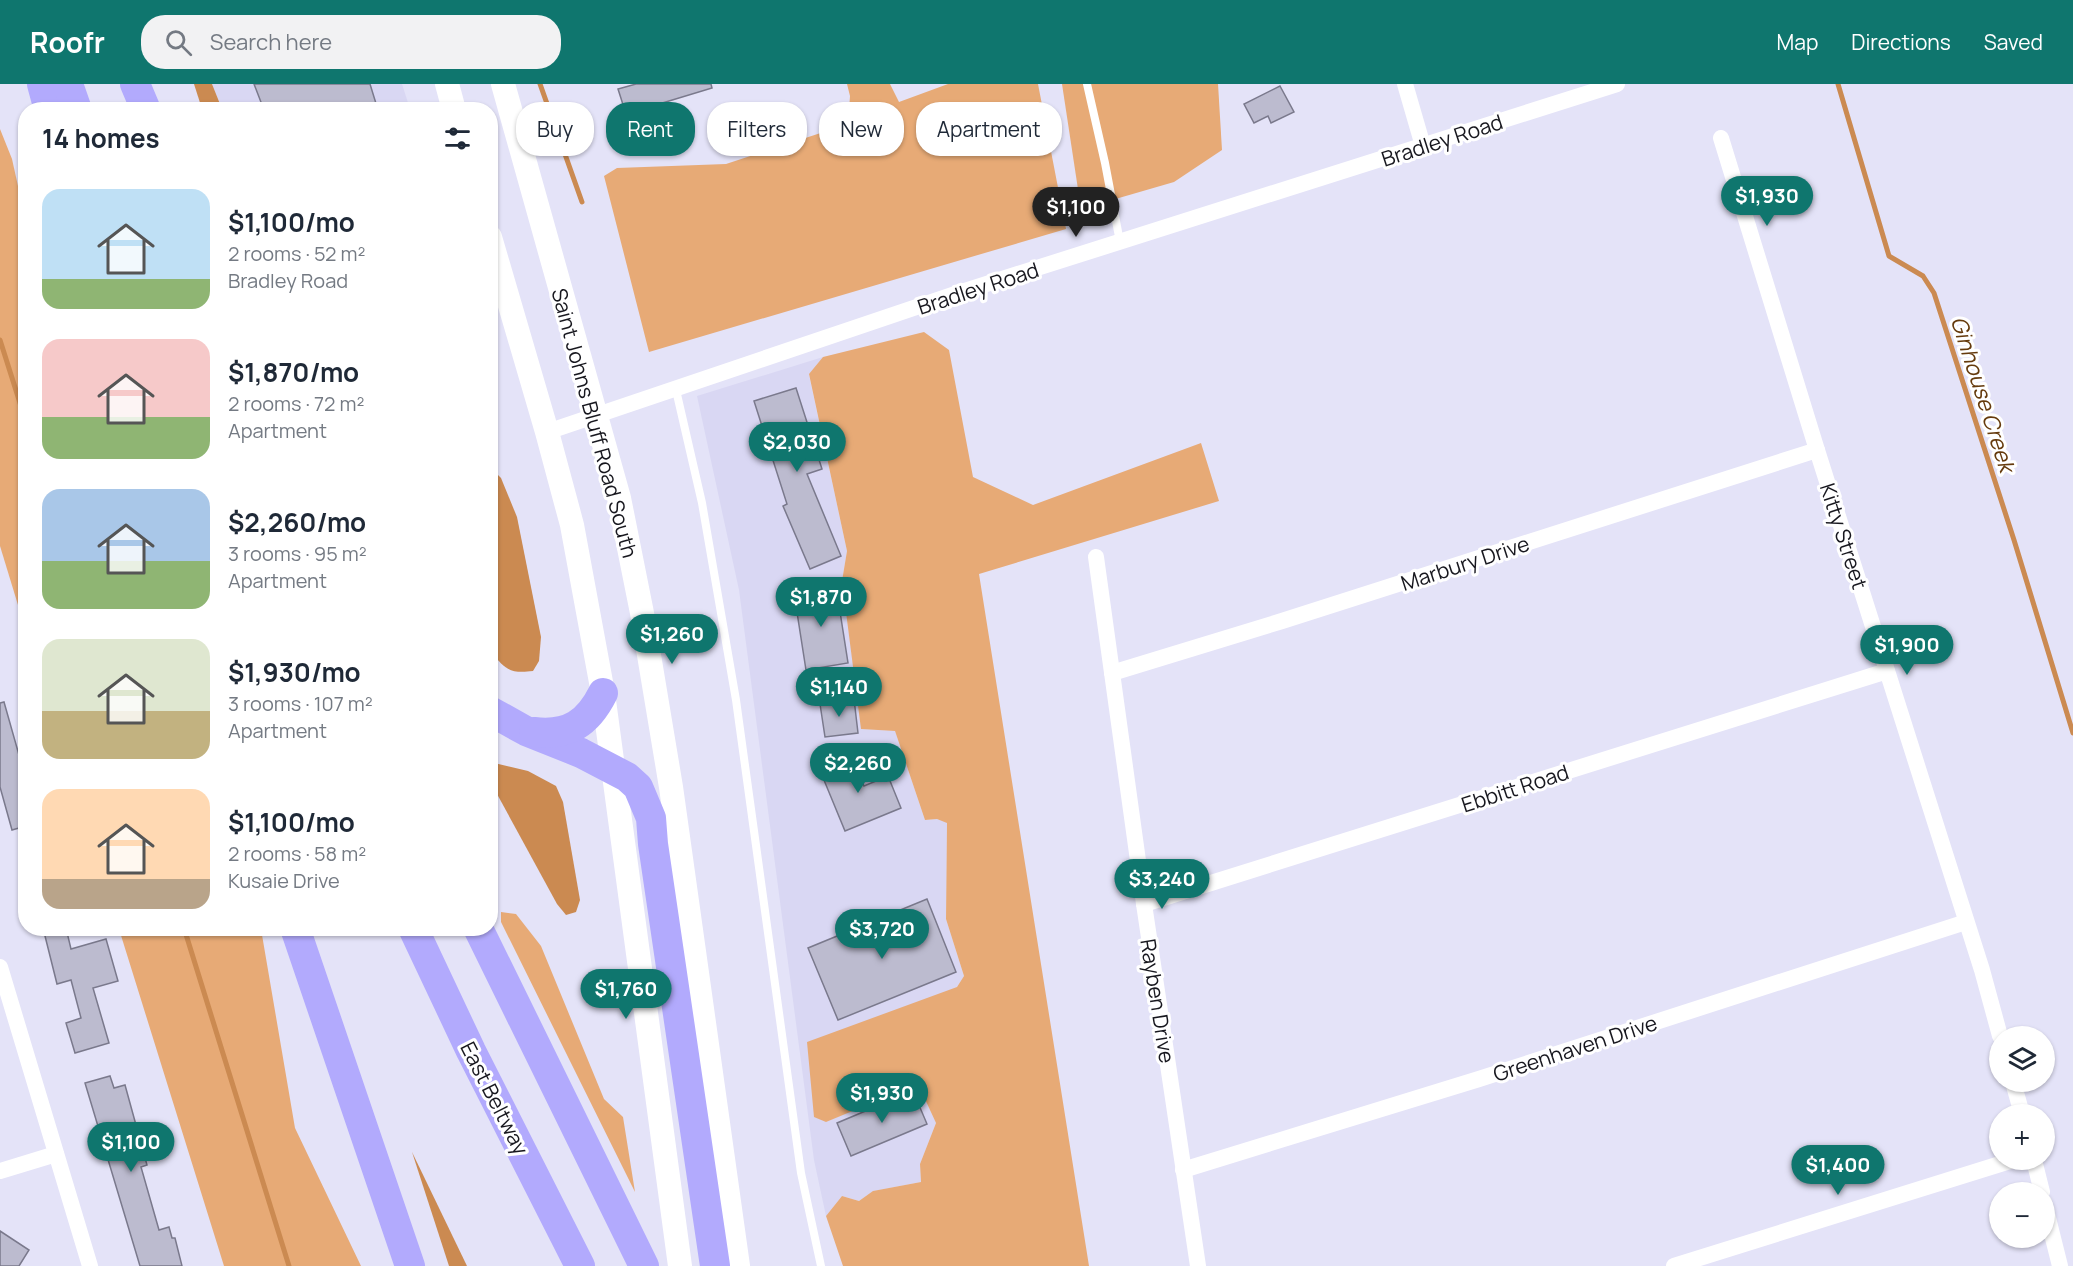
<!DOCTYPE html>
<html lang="en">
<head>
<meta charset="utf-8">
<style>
  :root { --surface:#fff; --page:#f2f2f3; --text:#1f2937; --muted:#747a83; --accent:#0f766e }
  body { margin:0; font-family:Manrope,sans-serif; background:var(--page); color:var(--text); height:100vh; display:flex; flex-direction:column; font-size:22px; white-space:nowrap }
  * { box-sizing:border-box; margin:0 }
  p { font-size:20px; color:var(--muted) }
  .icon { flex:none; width:33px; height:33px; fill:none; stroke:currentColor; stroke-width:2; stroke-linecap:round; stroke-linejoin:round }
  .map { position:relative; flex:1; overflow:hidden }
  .sheet { position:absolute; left:18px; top:18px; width:480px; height:834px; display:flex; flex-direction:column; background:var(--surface); border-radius:24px; box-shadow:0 2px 4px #0004 }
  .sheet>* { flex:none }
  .top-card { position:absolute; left:516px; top:18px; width:570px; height:54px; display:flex; gap:12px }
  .buttons { position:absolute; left:1989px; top:942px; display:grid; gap:12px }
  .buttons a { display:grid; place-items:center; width:66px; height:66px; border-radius:50%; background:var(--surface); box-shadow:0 2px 4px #0004; font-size:30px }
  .price { position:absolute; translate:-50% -51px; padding:0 14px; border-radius:21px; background:var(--accent); color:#fff; font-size:20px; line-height:39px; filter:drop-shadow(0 2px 3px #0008) }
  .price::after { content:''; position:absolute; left:50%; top:36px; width:18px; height:14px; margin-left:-9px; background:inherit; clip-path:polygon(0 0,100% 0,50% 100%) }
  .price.current { background:#222; color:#fff }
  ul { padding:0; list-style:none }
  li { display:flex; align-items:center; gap:18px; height:150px; padding:0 24px }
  li span { display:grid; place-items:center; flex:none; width:168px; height:120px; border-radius:18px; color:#555 }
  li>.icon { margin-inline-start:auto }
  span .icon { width:72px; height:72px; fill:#fffc; stroke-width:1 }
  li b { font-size:26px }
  h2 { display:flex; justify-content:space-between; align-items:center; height:72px; padding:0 24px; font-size:26px }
  .tag { padding:0 21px; border-radius:24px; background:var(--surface); box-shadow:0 2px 4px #0004; font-size:21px; line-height:54px }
  .tag.current { background:var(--accent); color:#fff }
  header { display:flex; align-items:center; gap:36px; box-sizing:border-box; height:84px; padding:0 30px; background:var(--accent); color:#fff }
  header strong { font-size:28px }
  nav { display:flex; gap:33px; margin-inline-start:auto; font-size:21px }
  .search { width:420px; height:54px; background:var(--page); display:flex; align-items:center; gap:15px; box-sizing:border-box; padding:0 21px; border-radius:24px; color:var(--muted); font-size:22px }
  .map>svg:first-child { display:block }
</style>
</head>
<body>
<header>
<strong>Roofr</strong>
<div class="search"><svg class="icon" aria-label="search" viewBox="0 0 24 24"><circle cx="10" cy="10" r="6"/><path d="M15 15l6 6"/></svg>Search here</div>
<nav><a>Map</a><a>Directions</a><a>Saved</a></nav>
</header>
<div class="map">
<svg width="2073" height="1182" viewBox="0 0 2073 1182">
  <rect width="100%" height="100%" fill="#e4e3f8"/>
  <g fill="#d9d7f3">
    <path d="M212,0h190l8,25h-188z"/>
    <path d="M823,273l-14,18 38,176 -5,30 20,148 33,2 30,89 12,-1 10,3 -1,97 18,57 -7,11 -132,135 93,-38 18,39 -16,41 1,18 -47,9 -15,10 -17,-5 -16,20 -12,-56 -75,-570 -42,-194z"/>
  </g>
  <g fill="#e7aa76">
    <path d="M847,0h43l9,18 49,-18h90l28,145 -417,123 -45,-176 13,-8 109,-4 122,-40 2,-28z"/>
    <path d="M1062,0h156l4,66 -48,32 -93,27z"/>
    <path d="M0,45l12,30 14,63 -1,406 -25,-82z"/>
    <path d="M924,248l25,18 24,127 60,28 168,-62 18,58 -240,73 110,692h-246l-17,-50 16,-20 17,5 14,-10 48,-9 -1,-18 16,-41 -18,-39 -92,38 -12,-5 -7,-75 150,-55 7,-11 -18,-57 1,-96 -10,-4 -12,1 -30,-89 -34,-2 -19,-148 5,-30 -38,-177 14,-17z"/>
    <path d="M501,828l15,2 25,32 63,153 19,18 12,75 -134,-270z"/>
    <path d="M119,845h142l34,199 66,138h-137z"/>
  </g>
  <g fill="#cb8a51">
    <path d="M194,0h18l10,25h-20z"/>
    <path d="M490,383l11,11 16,39 24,120 -2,24 -6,10c-23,3 -28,-2 -42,-19z"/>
    <path d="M490,678l38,9 28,15 7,16 17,98 -4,12 -10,3 -9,-11 -66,-121z"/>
    <path d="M412,1068l55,114h-18z"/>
  </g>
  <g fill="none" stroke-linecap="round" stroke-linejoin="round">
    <g stroke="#cb8a51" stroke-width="5">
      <path d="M540,0l42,118"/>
      <path d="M1838,0l51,172 34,20 11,17 80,247 59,193"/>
      <path d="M0,256l26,82"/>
      <path d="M184,844l105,338"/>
    </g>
  </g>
  <g fill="#bcbbcf" stroke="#7a798c" stroke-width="1.5">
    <path d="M254,0h116l8,26h-114z"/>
    <path d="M636,0h75l1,4 -86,26 -8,-25z"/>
    <path d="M1280,2l14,26 -23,11 -3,-7 -14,7 -10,-19z"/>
    <path d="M760,30l4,22 -31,7 -5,-22z"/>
    <path d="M796,304l26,81 -15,5 34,82 -31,13 -27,-63 4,-2 -33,-103z"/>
    <path d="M836,502l12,77 -42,7 -12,-77z"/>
    <path d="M854,615l4,34 -33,4 -5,-33z"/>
    <path d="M4,618l17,60 -2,1 7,23v40l-14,4 -12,-43v-84z"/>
    <path d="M851,671l13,31 24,-10 13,32 -56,23 -26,-63z"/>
    <path d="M927,815l29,73 -118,48 -30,-72z"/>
    <path d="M43,844h23l5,21 35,-10 12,42 -25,7 16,55 -34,10 -9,-30 15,-5 -10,-38 -14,4z"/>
    <path d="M110,992l4,12 11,-3 22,80 -6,2 18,63 10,-3 3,11h3l7,28h-42l-55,-183z"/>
    <path d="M913,1007l14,33 -76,32 -14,-33z"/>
    <path d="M0,1147l29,19 -10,16h-19z"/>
  </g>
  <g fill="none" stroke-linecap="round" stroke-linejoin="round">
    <g stroke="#fff" stroke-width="8">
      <path d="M1087,0l18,79 15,79"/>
      <path d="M676,306l26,113 34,197 65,473 20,93"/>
    </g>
    <g stroke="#fff" stroke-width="16">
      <path d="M1405,0l18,62"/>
      <path d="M1721,54l96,312 165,520 18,66"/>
      <path d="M547,348l408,-138 662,-210"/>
      <path d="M1096,473l48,347 54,362"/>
      <path d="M1112,589l170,-52 535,-171"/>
      <path d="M1144,820l743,-233"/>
      <path d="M0,883l90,299"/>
      <path d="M2013,998l9,32"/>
      <path d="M2034,1076l8,32"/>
      <path d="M1183,1086l296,-91 487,-157"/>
      <path d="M0,1087l56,-17"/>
      <path d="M2044,1118l16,64"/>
      <path d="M1674,1182l339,-106"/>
    </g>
    <g stroke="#fff" stroke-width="24">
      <path d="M447,0l7,26"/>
      <path d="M503,0l116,414 23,115 29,174 67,479"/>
      <path d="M490,153l57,195 25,93 31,168 77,573"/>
    </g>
    <g stroke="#b2aafd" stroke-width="30">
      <path d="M42,0l7,26"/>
      <path d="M68,0l9,26"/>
      <path d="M135,0l11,26"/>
      <path d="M490,627l36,20 55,22 46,24 11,10 13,31 2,26 62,422"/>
      <path d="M534,648c35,4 54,-9 69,-39"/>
      <path d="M295,844l115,338"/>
      <path d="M413,844l58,123 109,215"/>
      <path d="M478,844l166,338"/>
    </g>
  </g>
  <g text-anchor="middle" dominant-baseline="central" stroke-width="6" stroke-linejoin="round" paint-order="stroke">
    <g font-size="21" fill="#17171e" stroke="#fff">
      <text transform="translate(1442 56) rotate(-18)">Bradley Road</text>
      <text transform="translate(978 204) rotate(-18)">Bradley Road</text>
      <text transform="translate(595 339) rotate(75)">Saint Johns Bluff Road South</text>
      <text transform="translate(1844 452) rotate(72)">Kitty Street</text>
      <text transform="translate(1465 479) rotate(-18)">Marbury Drive</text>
      <text transform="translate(1515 704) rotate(-18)">Ebbitt Road</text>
      <text transform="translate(1158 917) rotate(81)">Rayben Drive</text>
      <text transform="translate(1575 964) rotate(-18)">Greenhaven Drive</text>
      <text transform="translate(495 1014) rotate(63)">East Beltway</text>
    </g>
    <g font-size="22" font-style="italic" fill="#653a0d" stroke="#fff">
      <text transform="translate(1983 310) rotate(72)">Ginhouse Creek</text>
    </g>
  </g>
</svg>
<div class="buttons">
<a><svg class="icon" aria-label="layers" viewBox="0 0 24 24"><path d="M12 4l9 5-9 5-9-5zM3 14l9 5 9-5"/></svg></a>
<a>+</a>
<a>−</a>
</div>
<b class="price" style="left:1767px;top:143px">$1,930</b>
<b class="price current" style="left:1076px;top:154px">$1,100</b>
<b class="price" style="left:797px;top:389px">$2,030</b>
<b class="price" style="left:821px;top:544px">$1,870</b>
<b class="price" style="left:672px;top:581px">$1,260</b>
<b class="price" style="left:1907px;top:592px">$1,900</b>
<b class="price" style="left:839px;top:634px">$1,140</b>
<b class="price" style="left:858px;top:710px">$2,260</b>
<b class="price" style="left:1162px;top:826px">$3,240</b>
<b class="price" style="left:882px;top:876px">$3,720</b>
<b class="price" style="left:626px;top:936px">$1,760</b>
<b class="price" style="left:882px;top:1040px">$1,930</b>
<b class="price" style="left:131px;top:1089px">$1,100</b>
<b class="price" style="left:1838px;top:1112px">$1,400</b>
<div class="top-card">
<a class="tag">Buy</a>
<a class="tag current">Rent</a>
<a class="tag">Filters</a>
<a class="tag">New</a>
<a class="tag">Apartment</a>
</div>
<section class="sheet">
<h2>14 homes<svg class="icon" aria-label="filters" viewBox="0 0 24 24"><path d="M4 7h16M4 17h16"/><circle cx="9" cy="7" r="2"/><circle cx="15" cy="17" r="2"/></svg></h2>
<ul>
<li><span style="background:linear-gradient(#bfe0f5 75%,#8fb573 0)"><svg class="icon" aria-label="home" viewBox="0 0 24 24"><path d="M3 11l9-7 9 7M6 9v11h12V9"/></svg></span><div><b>$1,100/mo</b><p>2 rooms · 52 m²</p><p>Bradley Road</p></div></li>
<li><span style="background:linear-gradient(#f6c9c9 65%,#8fb573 0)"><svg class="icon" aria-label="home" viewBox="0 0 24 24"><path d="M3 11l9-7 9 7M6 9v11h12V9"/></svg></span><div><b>$1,870/mo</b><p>2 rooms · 72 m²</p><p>Apartment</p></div></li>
<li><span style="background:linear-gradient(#a9c7e8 60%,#8fb573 0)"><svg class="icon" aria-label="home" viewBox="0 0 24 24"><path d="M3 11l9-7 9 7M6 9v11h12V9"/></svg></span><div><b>$2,260/mo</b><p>3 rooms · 95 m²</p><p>Apartment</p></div></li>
<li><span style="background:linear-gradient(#dfe7d0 60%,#c2b280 0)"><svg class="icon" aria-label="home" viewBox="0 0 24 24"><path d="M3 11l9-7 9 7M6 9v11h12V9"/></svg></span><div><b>$1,930/mo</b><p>3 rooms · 107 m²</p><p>Apartment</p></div></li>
<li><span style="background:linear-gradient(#ffd9b3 75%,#b9a48a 0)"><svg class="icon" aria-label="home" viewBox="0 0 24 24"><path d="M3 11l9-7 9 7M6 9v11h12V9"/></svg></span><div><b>$1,100/mo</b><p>2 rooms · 58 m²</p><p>Kusaie Drive</p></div></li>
</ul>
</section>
</div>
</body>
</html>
